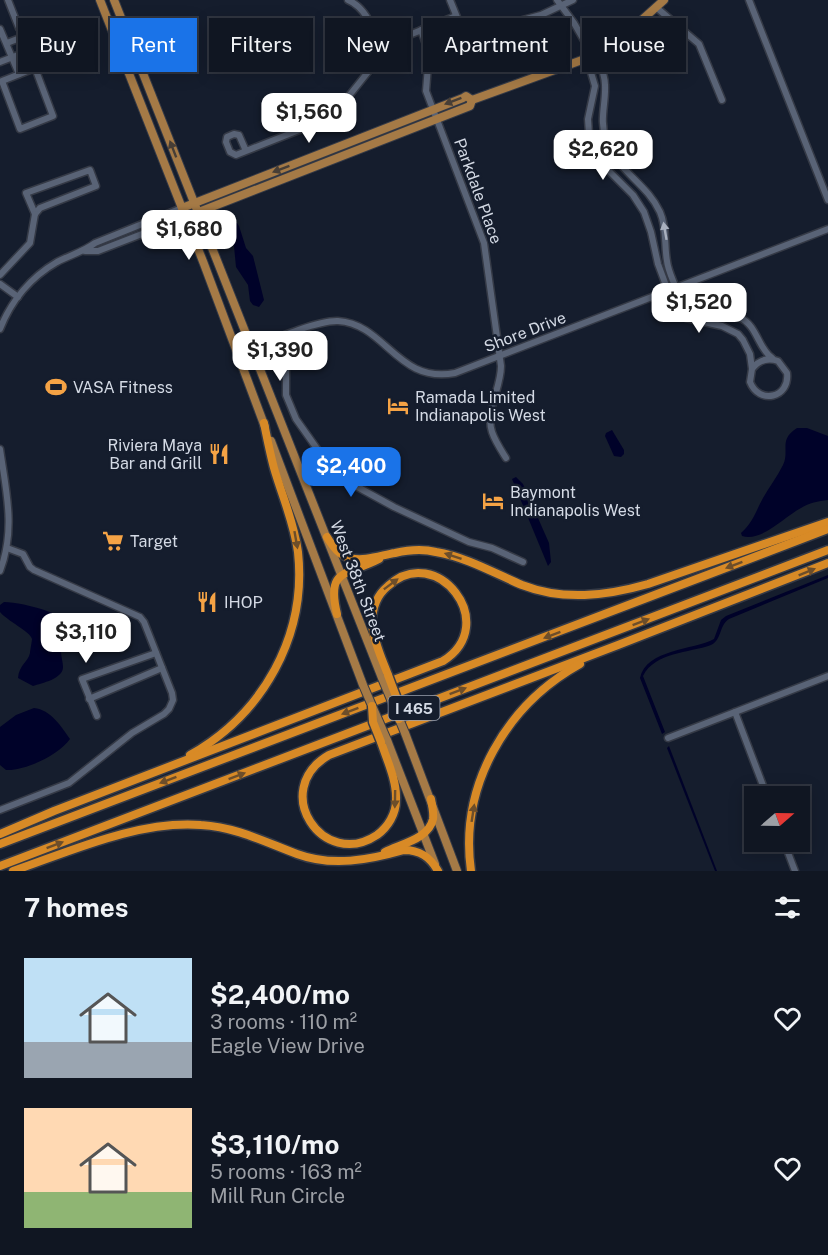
<!DOCTYPE html>
<html lang="en">
<head>
<meta charset="utf-8">
<style>
  :root { --surface:#101622; --page:#191f2a; --text:#f1f3f6; --muted:#9c9fa5; --line:#303540; --accent:#1a73e8 }
  body { margin:0; font-family:"Public Sans",sans-serif; background:var(--page); color:var(--text); height:100vh; display:flex; flex-direction:column; font-size:22px; white-space:nowrap }
  * { box-sizing:border-box; margin:0 }
  p { font-size:20px; color:var(--muted) }
  .icon { flex:none; width:33px; height:33px; fill:none; stroke:currentColor; stroke-width:2; stroke-linecap:round; stroke-linejoin:round }
  .map { position:relative; height:871px; overflow:hidden }
  .side { display:flex; flex-direction:column; background:var(--surface); flex:1 }
  .side>* { flex:none }
  .banner { position:absolute; left:18px; top:18px; width:792px; height:54px; display:flex; gap:12px }
  .needle { width:39px; rotate:70deg }
  .controls { position:absolute; left:744px; top:786px; display:grid; gap:12px }
  .controls a { display:grid; place-items:center; width:66px; height:66px; border-radius:0px; background:var(--surface); box-shadow:0 3px 15px #0003,0 0 0 2px var(--line); font-size:30px }
  .price { position:absolute; translate:-50% -51px; padding:0 14px; border-radius:12px; background:#fff; color:#222; font-size:20px; line-height:39px; filter:drop-shadow(0 2px 3px #0008) }
  .price::after { content:''; position:absolute; left:50%; top:36px; width:18px; height:14px; margin-left:-9px; background:inherit; clip-path:polygon(0 0,100% 0,50% 100%) }
  .price.selected { background:var(--accent); color:#fff }
  ul { padding:0; list-style:none }
  li { display:flex; align-items:center; gap:18px; height:150px; padding:0 24px }
  li span { display:grid; place-items:center; flex:none; width:168px; height:120px; border-radius:0px; color:#555 }
  li>.icon { margin-inline-start:auto }
  span .icon { width:72px; height:72px; fill:#fffc; stroke-width:1 }
  li b { font-size:26px }
  h2 { display:flex; justify-content:space-between; align-items:center; height:72px; padding:0 24px; font-size:26px }
  .tag { padding:0 21px; border-radius:0px; background:var(--surface); box-shadow:0 3px 15px #0003,0 0 0 2px var(--line); font-size:21px; line-height:54px }
  .tag.selected { background:var(--accent); color:#fff }
  .map>svg:first-child { display:block }
</style>
</head>
<body>
<div class="map">
<svg width="828" height="871" viewBox="0 0 828 871">
  <rect width="100%" height="100%" fill="#151d2d"/>
  <path fill="#2c416b" d="M451,30l4,10 14,-6 10,25 -27,12 -15,-35z"/>
  <g fill="#000229">
    <path d="M231,223h6l2,3 7,22 7,8 11,44 -5,7 -6,-2 -3,-4 -2,-16 -12,-18 -2,-21 -8,-16z"/>
    <path d="M315,337l3,7 -19,8 -9,9 -4,-10 5,-6z"/>
    <path d="M797,428h10l21,8v64c-10,1 -19,3 -27,8 -17,9 -39,34 -59,28l-1,-3c12,-11 14,-20 22,-35 6,-11 14,-21 20,-33 7,-15 -5,-25 14,-37z"/>
    <path d="M612,430l12,20v4l-3,3 -7,-1 -9,-20 1,-3z"/>
    <path d="M516,477l7,7 26,59 2,19 -3,4 -36,-87z"/>
    <path d="M828,575v3l-99,41c-10,6 -7,21 -18,26 -22,8 -56,7 -68,31l22,56 -3,2 -22,-56c6,-29 54,-28 74,-39l7,-19 5,-4z"/>
    <path d="M4,602c21,0 69,15 84,30l-5,6 -22,13c0,6 2,11 2,16 0,12 -21,16 -30,19l-15,-8c1,-13 10,-16 12,-25 0,-2 2,-12 2,-14 -1,-7 -26,-19 -32,-27v-7z"/>
    <path d="M34,708c17,2 27,18 36,31 -11,16 -45,32 -64,31l-6,-5v-38l16,-12z"/>
    <path d="M669,746l48,125h-2l-48,-123z"/>
  </g>
  <g fill="none" stroke-linecap="round" stroke-linejoin="round">
    <defs>
      <g id="minor">
        <path d="M8,0l11,28 8,7"/>
        <path d="M348,0c21,9 26,34 35,53"/>
        <path d="M450,0l13,32"/>
        <path d="M557,0l17,23 19,33"/>
        <path d="M749,0l79,200"/>
        <path d="M657,8l42,36 23,56"/>
        <path d="M0,29l19,45"/>
        <path d="M421,30l8,23 -3,38 58,152 17,123c0,23 -16,44 -9,66 3,9 9,18 14,26"/>
        <path d="M489,39l26,-17 26,-7 32,-15"/>
        <path d="M596,54c4,10 9,20 9,31 1,19 -6,35 1,54 11,33 40,43 54,73 7,16 4,32 7,49 1,10 7,21 10,30 2,5 2,9 5,13 14,16 39,4 57,13 19,9 18,30 33,41"/>
        <path d="M587,59l8,27 -7,33 1,15 4,15 11,17 29,29 11,17 7,20 7,32 16,43 12,11 36,8 16,8 5,6 7,14 2,15 -2,13c9,23 40,16 37,-9l-9,-12c-11,-4 -19,-1 -26,8"/>
        <path d="M0,62l39,-15 -6,-14 -26,10"/>
        <path d="M35,68l18,48 -33,13 -18,-48z"/>
        <path d="M246,151l-7,-16 -5,-1 -7,3 -1,5 4,10 6,3 96,-38 60,-75 64,-26"/>
        <path d="M90,170l6,16 -56,22 -5,6 -9,-21z"/>
        <path d="M85,251h13l88,-34"/>
        <path d="M0,275l30,-32 5,-29"/>
        <path d="M0,284l18,13"/>
        <path d="M0,329c11,-28 31,-52 57,-67 13,-7 26,-10 38,-19l87,-35"/>
        <path d="M274,341l12,30v24l10,24 29,41 12,13 15,11 42,23 75,35 23,6 31,14"/>
        <path d="M238,354c23,-9 77,-34 100,-33 48,3 59,63 117,52l373,-144"/>
        <path d="M0,449c6,42 16,80 0,122"/>
        <path d="M89,699l73,-31"/>
        <path d="M735,712l32,84"/>
        <path d="M97,716l-15,-37 74,-26"/>
        <path d="M668,738l160,-62"/>
        <path d="M0,810l69,-27 63,-50 32,-19 5,-5 4,-9 -1,-7 -28,-71 -4,-5 -106,-47 -4,-3 -7,-13 -16,-6"/>
        <path d="M784,842l11,29"/>
      </g>
      <g id="major">
        <path d="M100,0l104,264 61,163"/>
        <path d="M114,0l268,678"/>
        <path d="M182,208l281,-110 3,-2 6,4"/>
        <path d="M186,217l284,-111 2,-6 121,-44 32,-21 39,-35"/>
        <path d="M271,441l92,244"/>
        <path d="M405,733l52,138"/>
        <path d="M387,740l48,124"/>
      </g>
      <g id="highway">
        <path d="M327,537c6,10 12,18 23,21 14,4 32,-3 45,-5 13,-3 29,-4 41,-1 30,5 58,21 86,33 41,16 84,11 126,-1l180,-62"/>
        <path d="M337,614c-11,-46 9,-38 42,-55"/>
        <path d="M381,742c6,18 16,39 15,58 0,14 -8,27 -19,35 -54,36 -108,-45 -48,-80l289,-110 210,-82"/>
        <path d="M190,755c73,-41 117,-119 108,-203 -4,-30 -16,-56 -24,-84 -4,-15 -7,-30 -10,-45"/>
        <path d="M0,834l54,-23 389,-150c59,-37 -7,-120 -55,-75 -11,9 -16,23 -16,37 1,17 10,36 16,52"/>
        <path d="M0,844l828,-315"/>
        <path d="M385,852c15,-8 44,-13 48,-33 1,-6 -1,-14 -2,-20"/>
        <path d="M0,866l828,-316"/>
        <path d="M13,871c58,-20 126,-51 188,-46 35,2 64,17 96,29 35,13 72,6 107,-4 16,0 26,7 34,21"/>
        <path d="M471,871c-12,-85 35,-166 109,-207"/>
      </g>
    </defs>
    <use href="#minor" stroke="#353a46" stroke-width="9"/>
    <use href="#major" stroke="#353a46" stroke-width="10"/>
    <use href="#highway" stroke="#353a46" stroke-width="11"/>
    <use href="#minor" stroke="#596376" stroke-width="6"/>
    <use href="#major" stroke="#a57a46" stroke-width="8"/>
    <use href="#highway" stroke="#d88a26" stroke-width="8"/>
    <defs>
      <g id="major-bridge">
        <path d="M382,678l23,55"/>
        <path d="M363,685l24,55"/>
      </g>
      <g id="highway-bridge">
        <path d="M388,675l9,24 2,20"/>
        <path d="M372,706l1,16 8,20"/>
      </g>
    </defs>
    <use href="#major-bridge" stroke="#353a46" stroke-width="10" stroke-linecap="butt"/>
    <use href="#highway-bridge" stroke="#353a46" stroke-width="11" stroke-linecap="butt"/>
    <use href="#major-bridge" stroke="#a57a46" stroke-width="8"/>
    <use href="#highway-bridge" stroke="#d88a26" stroke-width="8"/>
  </g>
  <defs><path id="oneway-solid" d="M-6-.8H1V-3.2L6.5 0L1 3.2V.8H-6Z" transform="scale(1.5)"/></defs>
  <g fill="#473e36">
    <use href="#oneway-solid" transform="translate(453 101) rotate(159)"/>
    <use href="#oneway-solid" transform="translate(173 149) rotate(-111)"/>
    <use href="#oneway-solid" transform="translate(281 169) rotate(159)"/>
  </g>
  <use fill="#a9b0be" href="#oneway-solid" transform="translate(665 231) rotate(-100)"/>
  <g fill="#6d4e2a">
    <use href="#oneway-solid" transform="translate(296 540) rotate(80)"/>
    <use href="#oneway-solid" transform="translate(453 556) rotate(-162)"/>
    <use href="#oneway-solid" transform="translate(734 565) rotate(159)"/>
    <use href="#oneway-solid" transform="translate(807 572) rotate(-22)"/>
    <use href="#oneway-solid" transform="translate(391 584) rotate(-37)"/>
    <use href="#oneway-solid" transform="translate(641 622) rotate(-21)"/>
    <use href="#oneway-solid" transform="translate(552 635) rotate(159)"/>
    <use href="#oneway-solid" transform="translate(458 691) rotate(-21)"/>
    <use href="#oneway-solid" transform="translate(350 711) rotate(159)"/>
    <use href="#oneway-solid" transform="translate(237 776) rotate(-21)"/>
    <use href="#oneway-solid" transform="translate(168 780) rotate(159)"/>
    <use href="#oneway-solid" transform="translate(395 799) rotate(91)"/>
    <use href="#oneway-solid" transform="translate(473 813) rotate(-81)"/>
    <use href="#oneway-solid" transform="translate(55 845) rotate(-21)"/>
  </g>
  <defs>
    <symbol id="stadium-bare" viewBox="-9 -9 18 18"><path d="M0-5a6.5 5 0 1 0 0 10a6.5 5 0 1 0 0-10ZM-3.5-1.8h7v3.6h-7Z" fill="#f5a345" stroke="#151d2d" stroke-width="2.5" paint-order="stroke"/></symbol>
    <symbol id="hotel-bare" viewBox="-9 -9 18 18"><path d="M-6-4.5h1.5V1H6V5H4.5V3h-9V5H-6ZM-4 0a1.8 1.8 0 1 1 3.6 0ZM.5 0V-2.5h3Q6-2.5 6 0Z" fill="#f5a345" stroke="#151d2d" stroke-width="2.5" paint-order="stroke"/></symbol>
    <symbol id="restaurant-bare" viewBox="-9 -9 18 18"><path d="M-5-6h1v4h1v-4h1v4h1v-4h1v5L-1.5 .5V6h-2V.5L-5-1ZM5-6V6H3V1.5H1.5Q1.5-4 5-6Z" fill="#f5a345" stroke="#151d2d" stroke-width="2.5" paint-order="stroke"/></symbol>
    <symbol id="supermarket-bare" viewBox="-9 -9 18 18"><path d="M-6-5.5h2.5l.6 2H6L4.5 2H-2.5L-4.4-4H-6ZM-1.5 3.2a1.3 1.3 0 1 0 .1 0ZM3 3.2a1.3 1.3 0 1 0 .1 0Z" fill="#f5a345" stroke="#151d2d" stroke-width="2.5" paint-order="stroke"/></symbol>
  </defs>
  <g fill-rule="evenodd">
    <use href="#stadium-bare" x="41" y="372" width="30" height="30"/>
    <use href="#hotel-bare" x="383" y="391" width="30" height="30"/>
    <use href="#restaurant-bare" x="204" y="439" width="30" height="30"/>
    <use href="#hotel-bare" x="478" y="486" width="30" height="30"/>
    <use href="#supermarket-bare" x="98" y="526" width="30" height="30"/>
    <use href="#restaurant-bare" x="192" y="587" width="30" height="30"/>
  </g>
  <g text-anchor="middle" dominant-baseline="central" stroke-width="5" stroke-linejoin="round" paint-order="stroke">
    <rect fill="#151d2d" stroke="#9ba1ae" stroke-width="1.5" x="388.5" y="696" width="51" height="24" rx="4.5"/>
    <g font-size="15" font-weight="bold" fill="#d4dae5">
      <text x="414" y="708">I 465</text>
    </g>
    <g font-size="16" fill="#d4dae5" stroke="#151d2d">
      <text transform="translate(478 191) rotate(70)">Parkdale Place</text>
      <text transform="translate(525 332) rotate(-21)">Shore Drive</text>
      <text transform="translate(358 581) rotate(69)">West 38th Street</text>
    </g>
    <g font-size="16" fill="#d4dae5" stroke="#151d2d" text-anchor="start">
      <text x="73" y="387">VASA Fitness</text>
      <text x="415" y="397">Ramada Limited<tspan x="415" dy="18">Indianapolis West</tspan></text>
      <text x="202" y="445" text-anchor="end">Riviera Maya<tspan x="202" dy="18">Bar and Grill</tspan></text>
      <text x="510" y="492">Baymont<tspan x="510" dy="18">Indianapolis West</tspan></text>
      <text x="130" y="541">Target</text>
      <text x="224" y="602">IHOP</text>
    </g>
  </g>
</svg>
<div class="controls">
<a><svg class="needle" viewBox="-14 -14 28 28"><path d="M0-13l5 13h-10z" fill="#e53935"/><path d="M0 13l5-13h-10z" fill="#9c9fa5"/></svg></a>
</div>
<b class="price" style="left:309px;top:144px">$1,560</b>
<b class="price" style="left:603px;top:181px">$2,620</b>
<b class="price" style="left:189px;top:261px">$1,680</b>
<b class="price" style="left:699px;top:334px">$1,520</b>
<b class="price" style="left:280px;top:382px">$1,390</b>
<b class="price selected" style="left:351px;top:498px">$2,400</b>
<b class="price" style="left:86px;top:664px">$3,110</b>
<div class="banner">
<a class="tag">Buy</a>
<a class="tag selected">Rent</a>
<a class="tag">Filters</a>
<a class="tag">New</a>
<a class="tag">Apartment</a>
<a class="tag">House</a>
</div>
</div>
<section class="side">
<h2>7 homes<svg class="icon" aria-label="filters" viewBox="0 0 24 24"><path d="M4 7h16M4 17h16"/><circle cx="9" cy="7" r="2"/><circle cx="15" cy="17" r="2"/></svg></h2>
<ul>
<li><span style="background:linear-gradient(#bfe0f5 70%,#9aa5b1 0)"><svg class="icon" aria-label="home" viewBox="0 0 24 24"><path d="M3 11l9-7 9 7M6 9v11h12V9"/></svg></span><div><b>$2,400/mo</b><p>3 rooms · 110 m²</p><p>Eagle View Drive</p></div><svg class="icon" aria-label="heart" viewBox="0 0 24 24"><path d="M12 20l-8-8c-3-5 5-10 8-4 3-6 11-1 8 4z"/></svg></li>
<li><span style="background:linear-gradient(#ffd9b3 70%,#8fb573 0)"><svg class="icon" aria-label="home" viewBox="0 0 24 24"><path d="M3 11l9-7 9 7M6 9v11h12V9"/></svg></span><div><b>$3,110/mo</b><p>5 rooms · 163 m²</p><p>Mill Run Circle</p></div><svg class="icon" aria-label="heart" viewBox="0 0 24 24"><path d="M12 20l-8-8c-3-5 5-10 8-4 3-6 11-1 8 4z"/></svg></li>
</ul>
</section>
</body>
</html>
